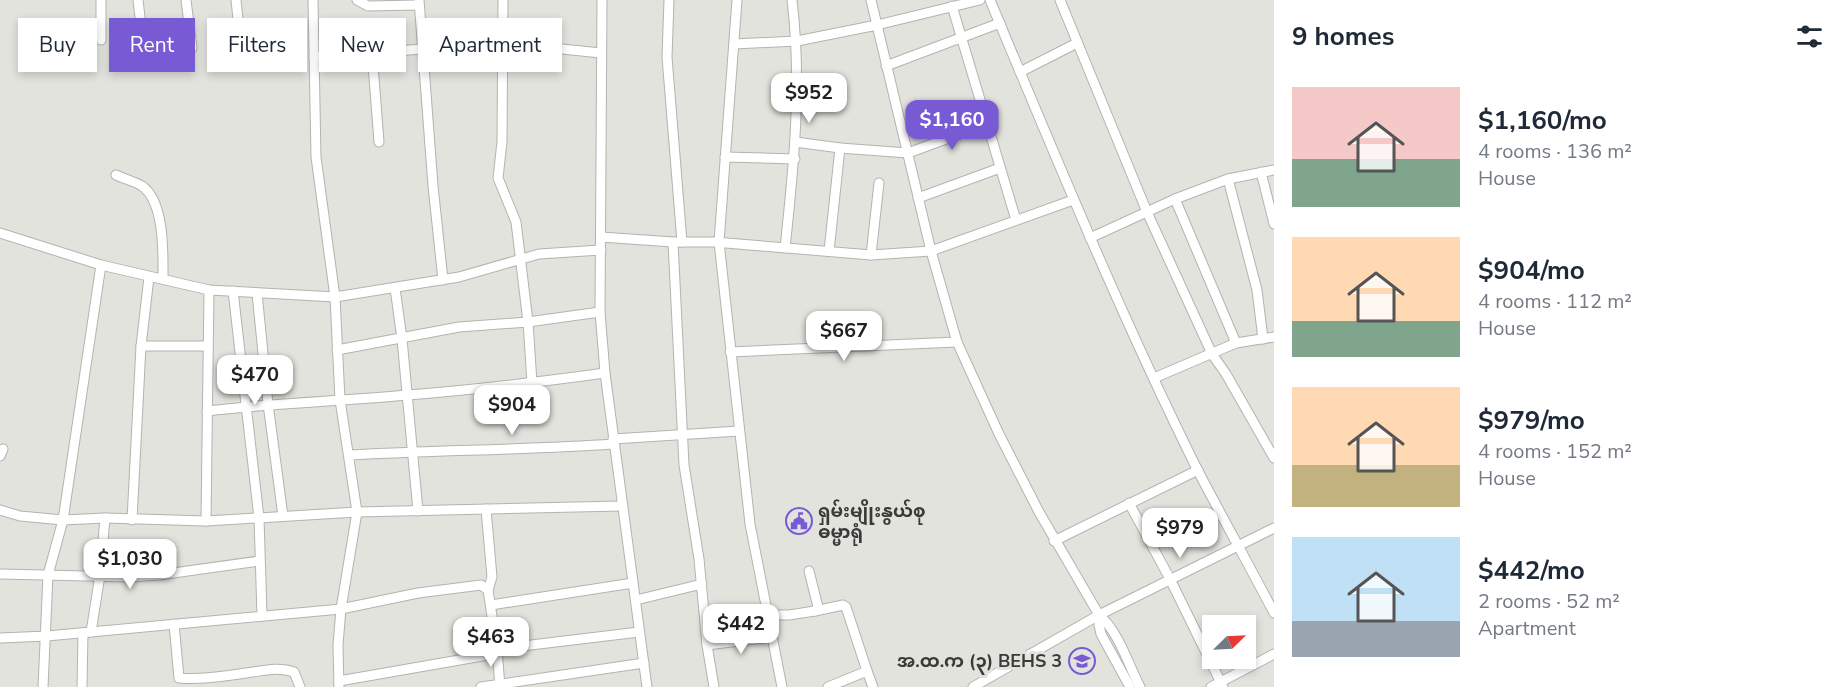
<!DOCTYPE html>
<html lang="en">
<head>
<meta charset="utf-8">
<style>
  :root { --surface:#fff; --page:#f2f2f3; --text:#1f2937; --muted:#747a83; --accent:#775ad4 }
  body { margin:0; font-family:"Nunito Sans","Noto Sans Myanmar",sans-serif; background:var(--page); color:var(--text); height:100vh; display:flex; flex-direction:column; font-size:22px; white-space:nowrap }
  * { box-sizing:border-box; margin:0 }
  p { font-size:20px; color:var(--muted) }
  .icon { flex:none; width:33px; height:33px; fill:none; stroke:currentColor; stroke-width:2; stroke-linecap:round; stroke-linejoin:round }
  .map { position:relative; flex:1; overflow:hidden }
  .panel { display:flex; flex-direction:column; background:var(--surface); width:570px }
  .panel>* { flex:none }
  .guide { position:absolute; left:18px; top:18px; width:570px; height:54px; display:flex; gap:12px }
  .needle { width:39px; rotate:66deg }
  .fabs { position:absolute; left:1202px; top:615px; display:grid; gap:12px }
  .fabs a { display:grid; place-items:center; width:54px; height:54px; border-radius:0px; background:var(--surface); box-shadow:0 3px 9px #0003; font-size:30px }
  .price { position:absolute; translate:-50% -51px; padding:0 14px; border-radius:12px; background:#fff; color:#222; font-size:20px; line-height:39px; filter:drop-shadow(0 2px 3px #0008) }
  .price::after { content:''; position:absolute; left:50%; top:36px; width:18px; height:14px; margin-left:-9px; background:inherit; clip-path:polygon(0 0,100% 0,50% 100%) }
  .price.on { background:var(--accent); color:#fff }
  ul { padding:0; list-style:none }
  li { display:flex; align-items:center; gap:18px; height:150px; padding:0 18px }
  li span { display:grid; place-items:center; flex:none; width:168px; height:120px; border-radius:0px; color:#555 }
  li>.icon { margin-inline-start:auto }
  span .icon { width:72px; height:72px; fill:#fffc; stroke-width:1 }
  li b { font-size:26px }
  h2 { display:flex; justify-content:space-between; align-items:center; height:72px; padding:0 18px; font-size:26px }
  .pill { padding:0 21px; border-radius:0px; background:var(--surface); box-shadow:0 3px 9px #0003; font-size:21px; line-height:54px }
  .pill.on { background:var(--accent); color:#fff }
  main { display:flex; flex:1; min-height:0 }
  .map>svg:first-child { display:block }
</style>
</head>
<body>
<main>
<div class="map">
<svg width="1274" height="687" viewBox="0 0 1274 687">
  <rect width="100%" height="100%" fill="#e2e3dd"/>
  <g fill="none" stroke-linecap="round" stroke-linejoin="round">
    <defs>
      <g id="minor">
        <path d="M101,0v40"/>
        <path d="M138,0l3,26"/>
        <path d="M186,0l6,48"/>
        <path d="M236,0l2,19"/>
        <path d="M313,0l3,157 19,140 5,103 17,112 -16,97 -3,36 1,42"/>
        <path d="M357,0l11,6 51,-1"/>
        <path d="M419,0l14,186 10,94"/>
        <path d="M503,0l-1,142 -4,36 18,44 12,100 4,61"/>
        <path d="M602,0l-2,312 5,61 42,314"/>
        <path d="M669,0l-2,57 15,185"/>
        <path d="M737,0l-18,242 31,282 32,163"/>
        <path d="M871,0l60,251 26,91 42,92 40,78 60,103c20,17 29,49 41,72"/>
        <path d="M990,0c66,158 131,316 207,469 25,48 52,96 77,144"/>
        <path d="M1060,0l87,212 65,142 14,20 48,84"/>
        <path d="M952,6l64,214"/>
        <path d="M734,44l63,-3 80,-16 103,-25"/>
        <path d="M372,52l7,90"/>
        <path d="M314,57l190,-14 97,10"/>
        <path d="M886,66l114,-43"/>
        <path d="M1020,72l57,-29"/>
        <path d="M795,142l45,6 68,5 79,-29"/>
        <path d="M725,157l70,2"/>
        <path d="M1261,172l13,52"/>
        <path d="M116,175c8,4 18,6 26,11 23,16 21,68 21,93"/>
        <path d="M1228,179l29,111 6,49"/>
        <path d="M918,198l82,-30"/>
        <path d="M1175,199l61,144"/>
        <path d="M0,233l101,32 108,25 126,7 124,-20 80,-23 62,-4"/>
        <path d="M601,237l72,5h41l157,13 60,-4 142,-51"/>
        <path d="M1090,238l85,-39 53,-20 46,-9"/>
        <path d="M673,242l11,223 15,94 8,86 7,42"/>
        <path d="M785,248c9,-83 17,-165 7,-248"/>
        <path d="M829,251l11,-103"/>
        <path d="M871,255l8,-72"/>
        <path d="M395,288l7,51 16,172"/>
        <path d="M233,291l26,227 3,98"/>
        <path d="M257,293l11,111 15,112"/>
        <path d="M141,346h67"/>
        <path d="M337,350l122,-23 69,-5 72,-10"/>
        <path d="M730,352l227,-10"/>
        <path d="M1154,378l82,-35 38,-6"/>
        <path d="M207,411c67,-8 134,-10 201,-16 66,-5 131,-13 197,-22"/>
        <path d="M613,439l126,-8"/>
        <path d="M350,455c88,-5 176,-5 263,-11"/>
        <path d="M0,456l3,-7"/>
        <path d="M1129,503l41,76 53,108"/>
        <path d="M486,509l6,68 -4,13"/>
        <path d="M0,510l20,6 43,4 42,-2 101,3 151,-9 264,-6"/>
        <path d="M132,520l9,-174 8,-69"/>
        <path d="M206,521l3,-231"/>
        <path d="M1054,541l144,-71"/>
        <path d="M0,574l129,3 30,-2 100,-14"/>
        <path d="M636,600l66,-16"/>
        <path d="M491,605l142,-22"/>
        <path d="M815,611l28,-6 3,2 21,64 -39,16"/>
        <path d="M768,615h21l26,-4 3,-4 -9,-36"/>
        <path d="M1099,615v10l2,9 29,53"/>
        <path d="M174,624l5,54c22,2 45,-2 67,-5 16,-2 32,-7 48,-1l6,15"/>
        <path d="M91,632l9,-57 5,-57"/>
        <path d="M0,638l47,-2 294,-27 77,-16 63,-8 7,5 9,59 3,38"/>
        <path d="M707,645l65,-8"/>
        <path d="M867,671l6,16"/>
        <path d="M339,681l149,-26 9,-6 142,-17"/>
        <path d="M43,687l5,-112 15,-55 38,-255"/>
        <path d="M82,687l1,-54"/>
        <path d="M481,687l163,-24"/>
        <path d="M973,687l126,-72 175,-87"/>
        <path d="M1211,687l63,-33"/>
      </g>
    </defs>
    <use href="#minor" stroke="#b3b4af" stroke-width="11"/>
    <use href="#minor" stroke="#fff" stroke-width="9"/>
  </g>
  <defs>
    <symbol id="civic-ring" viewBox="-11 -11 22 22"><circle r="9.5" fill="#e2e3dd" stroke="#775ad4" stroke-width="1.5"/><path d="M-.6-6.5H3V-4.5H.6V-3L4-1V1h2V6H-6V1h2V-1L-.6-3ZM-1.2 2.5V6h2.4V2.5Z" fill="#775ad4"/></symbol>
    <symbol id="school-ring" viewBox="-11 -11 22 22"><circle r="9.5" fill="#e2e3dd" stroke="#775ad4" stroke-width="1.5"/><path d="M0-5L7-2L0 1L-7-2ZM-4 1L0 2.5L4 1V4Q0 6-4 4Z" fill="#775ad4"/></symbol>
  </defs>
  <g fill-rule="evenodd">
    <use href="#civic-ring" x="784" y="506" width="30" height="30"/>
    <use href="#school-ring" x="1067" y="646" width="30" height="30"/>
  </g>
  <g text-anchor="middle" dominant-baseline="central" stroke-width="6" stroke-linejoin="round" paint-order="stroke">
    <g font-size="18" font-weight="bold" fill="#3a3a38" stroke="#e2e3dd" text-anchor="start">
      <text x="818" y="511">ရှမ်းမျိုးနွယ်စု<tspan x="818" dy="21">ဓမ္မာရုံ</tspan></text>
      <text x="1062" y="661" text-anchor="end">အ.ထ.က (၃) BEHS 3</text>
    </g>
  </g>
</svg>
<div class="fabs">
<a><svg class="needle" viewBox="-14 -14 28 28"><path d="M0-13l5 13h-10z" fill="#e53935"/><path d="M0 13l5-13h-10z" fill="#747a83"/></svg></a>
</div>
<b class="price" style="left:809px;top:124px">$952</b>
<b class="price on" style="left:952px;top:151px">$1,160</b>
<b class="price" style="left:844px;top:362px">$667</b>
<b class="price" style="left:255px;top:406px">$470</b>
<b class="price" style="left:512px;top:436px">$904</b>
<b class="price" style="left:1180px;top:559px">$979</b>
<b class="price" style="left:130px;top:590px">$1,030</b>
<b class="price" style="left:741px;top:655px">$442</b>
<b class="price" style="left:491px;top:668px">$463</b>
<div class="guide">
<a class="pill">Buy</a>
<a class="pill on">Rent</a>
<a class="pill">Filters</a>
<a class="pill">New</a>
<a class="pill">Apartment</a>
</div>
</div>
<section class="panel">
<h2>9 homes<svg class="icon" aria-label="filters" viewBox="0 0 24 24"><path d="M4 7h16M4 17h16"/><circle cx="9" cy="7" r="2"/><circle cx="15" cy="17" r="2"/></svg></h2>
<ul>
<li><span style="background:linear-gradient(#f6c9c9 60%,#7fa58c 0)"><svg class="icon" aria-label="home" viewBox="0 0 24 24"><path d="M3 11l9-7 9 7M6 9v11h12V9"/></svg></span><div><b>$1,160/mo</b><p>4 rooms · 136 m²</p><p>House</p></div></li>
<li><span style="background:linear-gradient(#ffd9b3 70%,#7fa58c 0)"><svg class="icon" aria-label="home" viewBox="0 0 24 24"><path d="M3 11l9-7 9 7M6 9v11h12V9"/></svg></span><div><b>$904/mo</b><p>4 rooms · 112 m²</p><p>House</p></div></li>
<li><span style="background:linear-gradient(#ffd9b3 65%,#c2b280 0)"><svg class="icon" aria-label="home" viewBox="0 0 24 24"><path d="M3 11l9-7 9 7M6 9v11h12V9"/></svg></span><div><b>$979/mo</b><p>4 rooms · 152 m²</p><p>House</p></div></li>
<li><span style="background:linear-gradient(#bfe0f5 70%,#9aa5b1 0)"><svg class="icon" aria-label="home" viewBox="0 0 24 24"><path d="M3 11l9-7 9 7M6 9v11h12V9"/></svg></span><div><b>$442/mo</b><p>2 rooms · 52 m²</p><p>Apartment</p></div></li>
</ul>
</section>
</main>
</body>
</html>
